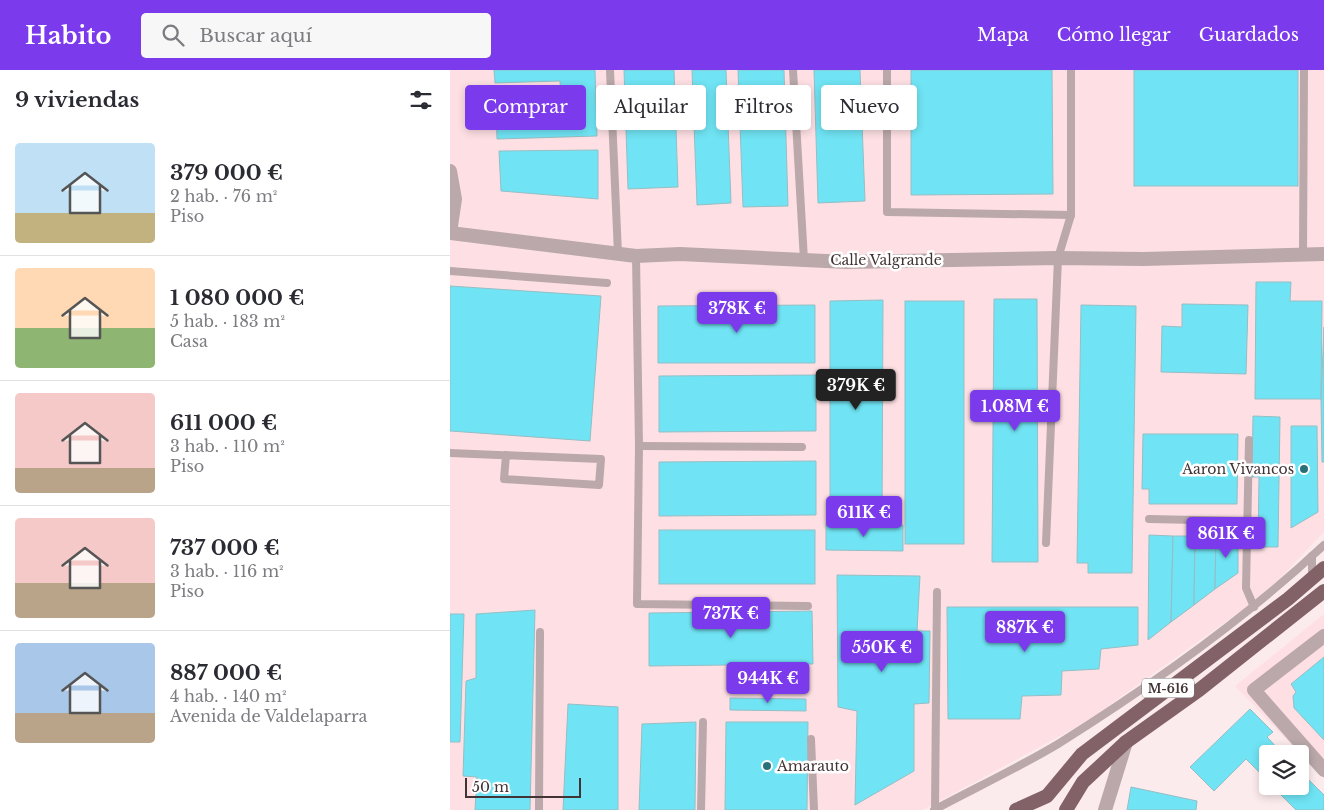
<!DOCTYPE html>
<html lang="es">
<head>
<meta charset="utf-8">
<style>
  :root { --surface:#fff; --page:#f7f7f7; --text:#2b2b33; --muted:#7c7c81; --line:#e1e1e2; --accent:#7c3aed }
  body { margin:0; font-family:"Libre Baskerville",serif; background:var(--page); color:var(--text); height:100vh; display:flex; flex-direction:column; font-size:19px; white-space:nowrap }
  * { box-sizing:border-box; margin:0 }
  p { font-size:16px; color:var(--muted) }
  .icon { flex:none; width:28px; height:28px; fill:none; stroke:currentColor; stroke-width:2; stroke-linecap:round; stroke-linejoin:round }
  .map { position:relative; flex:1; overflow:hidden }
  .panel { display:flex; flex-direction:column; background:var(--surface); width:450px }
  .panel>* { flex:none }
  .guide { position:absolute; left:15px; top:15px; width:475px; height:45px; display:flex; gap:10px }
  .tools { position:absolute; left:809px; top:675px; display:grid; gap:10px }
  .tools a { display:grid; place-items:center; width:50px; height:50px; border-radius:5px; background:var(--surface); box-shadow:0 2px 8px #0003; font-size:25px }
  .scale { position:absolute; left:15px; bottom:12px; width:116px; box-sizing:border-box; padding-left:5px; border:2px solid #423335; border-top:0; font-size:14px; line-height:18px; white-space:nowrap; color:#423335; -webkit-text-stroke:4px #fff; paint-order:stroke }
  .price { position:absolute; translate:-50% -42px; padding:0 11px; border-radius:5px; background:var(--accent); color:#fff; font-size:16px; line-height:32px; filter:drop-shadow(0 1px 2px #0008) }
  .price::after { content:''; position:absolute; left:50%; top:30px; width:15px; height:11px; margin-left:-8px; background:inherit; clip-path:polygon(0 0,100% 0,50% 100%) }
  .price.selected { background:#222; color:#fff }
  ul { padding:0; list-style:none }
  li { display:flex; align-items:center; gap:15px; height:125px; padding:0 15px }
  li+li { border-top:1px solid var(--line) }
  li span { display:grid; place-items:center; flex:none; width:140px; height:100px; border-radius:5px; color:#555 }
  li>.icon { margin-inline-start:auto }
  span .icon { width:60px; height:60px; fill:#fffc; stroke-width:1 }
  li b { font-size:21px }
  h2 { display:flex; justify-content:space-between; align-items:center; height:60px; padding:0 15px; font-size:21px }
  .tag { padding:0 18px; border-radius:5px; background:var(--surface); box-shadow:0 2px 8px #0003; font-size:18px; line-height:45px }
  .tag.selected { background:var(--accent); color:#fff }
  header { display:flex; align-items:center; gap:30px; box-sizing:border-box; height:70px; padding:0 25px; background:var(--accent); color:#fff }
  header strong { font-size:24px }
  nav { display:flex; gap:28px; margin-inline-start:auto; font-size:18px }
  .search { width:350px; height:45px; background:var(--page); display:flex; align-items:center; gap:12px; box-sizing:border-box; padding:0 18px; border-radius:5px; color:var(--muted); font-size:19px }
  main { display:flex; flex:1; min-height:0 }
  .map>svg:first-child { display:block }
</style>
</head>
<body>
<header>
<strong>Habito</strong>
<div class="search"><svg class="icon" aria-label="search" viewBox="0 0 24 24"><circle cx="10" cy="10" r="6"/><path d="M15 15l6 6"/></svg>Buscar aquí</div>
<nav><a>Mapa</a><a>Cómo llegar</a><a>Guardados</a></nav>
</header>
<main>
<section class="panel">
<h2>9 viviendas<svg class="icon" aria-label="filters" viewBox="0 0 24 24"><path d="M4 7h16M4 17h16"/><circle cx="9" cy="7" r="2"/><circle cx="15" cy="17" r="2"/></svg></h2>
<ul>
<li><span style="background:linear-gradient(#bfe0f5 70%,#c2b280 0)"><svg class="icon" aria-label="home" viewBox="0 0 24 24"><path d="M3 11l9-7 9 7M6 9v11h12V9"/></svg></span><div><b>379 000 €</b><p>2 hab. · 76 m²</p><p>Piso</p></div></li>
<li><span style="background:linear-gradient(#ffd9b3 60%,#8fb573 0)"><svg class="icon" aria-label="home" viewBox="0 0 24 24"><path d="M3 11l9-7 9 7M6 9v11h12V9"/></svg></span><div><b>1 080 000 €</b><p>5 hab. · 183 m²</p><p>Casa</p></div></li>
<li><span style="background:linear-gradient(#f6c9c9 75%,#b9a48a 0)"><svg class="icon" aria-label="home" viewBox="0 0 24 24"><path d="M3 11l9-7 9 7M6 9v11h12V9"/></svg></span><div><b>611 000 €</b><p>3 hab. · 110 m²</p><p>Piso</p></div></li>
<li><span style="background:linear-gradient(#f6c9c9 65%,#b9a48a 0)"><svg class="icon" aria-label="home" viewBox="0 0 24 24"><path d="M3 11l9-7 9 7M6 9v11h12V9"/></svg></span><div><b>737 000 €</b><p>3 hab. · 116 m²</p><p>Piso</p></div></li>
<li><span style="background:linear-gradient(#a9c7e8 70%,#b9a48a 0)"><svg class="icon" aria-label="home" viewBox="0 0 24 24"><path d="M3 11l9-7 9 7M6 9v11h12V9"/></svg></span><div><b>887 000 €</b><p>4 hab. · 140 m²</p><p>Avenida de Valdelaparra</p></div></li>
</ul>
</section>
<div class="map">
<svg width="874" height="740" viewBox="0 0 874 740">
  <rect width="100%" height="100%" fill="#fcebed"/>
  <g fill="#fee0e4">
    <path d="M0,0h874v462l-58,61 -180,129 -163,88h-473z"/>
    <path d="M874,544v165l-89,-93z"/>
  </g>
  <g fill="#70e4f4" stroke="#94bec4">
    <path d="M44,0h101l2,66 -100,3 -1,-38 65,-2 -1,-18 -65,2z"/>
    <path d="M174,0h50l4,117 -50,2z"/>
    <path d="M242,0h34l5,133 -34,2z"/>
    <path d="M288,0h46l4,136 -45,1z"/>
    <path d="M364,0h46l5,131 -47,2z"/>
    <path d="M461,0h141l1,124 -142,1z"/>
    <rect x="684" y="0" width="164" height="116"/>
    <path d="M148,80v49l-97,-8 -2,-40z"/>
    <path d="M806,212h35l-1,19h32l-1,98h-66z"/>
    <path d="M0,216l151,10 -11,145 -140,-10z"/>
    <path d="M544,229h43l1,263h-46z"/>
    <path d="M433,230l-1,223h-52v-222z"/>
    <rect x="455" y="231" width="59" height="243"/>
    <path d="M732,234l66,1 -2,69 -85,-2 1,-46 20,1z"/>
    <path d="M365,235v58h-157v-57z"/>
    <path d="M631,235l55,1 -4,267h-44v-10h-11z"/>
    <path d="M874,257v135h-2l-1,-63z"/>
    <path d="M366,305v56l-157,1v-56z"/>
    <path d="M803,346l27,1 -2,130h-20l1,-70h-7z"/>
    <path d="M841,356h26l1,86 -27,16z"/>
    <path d="M693,364h95l-1,70h-88v-15h-7z"/>
    <path d="M366,391v54l-157,1v-54z"/>
    <path d="M376,454l77,1v26l-77,-1z"/>
    <rect x="209" y="460" width="156" height="54"/>
    <path d="M699,465l24,1 -2,86 -23,18z"/>
    <path d="M723,466h22l-1,69 -23,17z"/>
    <path d="M745,466h21l-1,53 -21,16z"/>
    <path d="M766,466h22v37l-23,16z"/>
    <path d="M387,505l83,1 -3,55h13l-1,72 -15,1v67l-59,34 2,-94 -19,-4z"/>
    <path d="M497,537h191v38l-37,4 -2,20 -37,2 -1,24 -39,1 -2,23h-72z"/>
    <path d="M85,540l-5,200h-55l2,-33 -14,-1 3,-95 10,-3v-64z"/>
    <path d="M362,541l1,53 -164,2v-53z"/>
    <path d="M0,544h14l-4,128h-10z"/>
    <path d="M874,587v83l-30,-32 -1,-12 3,-4 -5,-8z"/>
    <path d="M280,628l76,1v12l-76,-1z"/>
    <path d="M118,634l50,3v103h-55z"/>
    <path d="M800,639l23,23 -6,5 16,17h-15v27l-22,-22 -32,32 -24,-24z"/>
    <path d="M246,652l-1,88h-56l3,-86z"/>
    <path d="M276,652h82l-1,88h-82z"/>
    <path d="M850,701l24,24v15h-28l-24,-24h28z"/>
    <path d="M681,717l66,14 -1,9h-69z"/>
  </g>
  <g fill="none" stroke-linecap="round" stroke-linejoin="round">
    <g stroke="#baa8aa" stroke-width="8">
      <path d="M160,0l8,184"/>
      <path d="M343,0l11,190"/>
      <path d="M437,0v142l184,3"/>
      <path d="M853,184l1,-184"/>
      <path d="M186,186l3,190 -2,158 171,2"/>
      <path d="M0,201l157,12"/>
      <path d="M799,370l-3,148 8,19"/>
      <path d="M189,376l163,1"/>
      <path d="M0,383l151,6 -2,26 -95,-6 2,-24"/>
      <path d="M699,449l97,2"/>
      <path d="M596,473l12,-285 13,-43v-145"/>
      <path d="M862,486v23"/>
      <path d="M361,669l3,71"/>
      <path d="M89,740l1,-178"/>
      <path d="M251,740l2,-88"/>
      <path d="M484,740c41,-22 84,-42 124,-66 94,-59 185,-123 266,-199"/>
      <path d="M485,740l2,-218"/>
    </g>
    <g stroke="#baa8aa" stroke-width="14">
      <path d="M0,101l5,28 -5,34"/>
      <path d="M0,163l186,23 44,-2 167,8 211,-4 85,1 181,-5"/>
      <path d="M874,566l-70,54 70,80"/>
      <path d="M655,740l21,-68"/>
    </g>
    <g stroke="#826266" stroke-width="14">
      <path d="M566,740l31,-14 35,-42 206,-155 36,-31"/>
      <path d="M616,740l17,-28 43,-40 73,-52 125,-99"/>
    </g>
  </g>
  <g fill="#28717a" stroke="#fff" stroke-width="2">
    <circle cx="854" cy="399" r="5"/>
    <circle cx="317" cy="696" r="5"/>
  </g>
  <g text-anchor="middle" dominant-baseline="central" stroke-width="5" stroke-linejoin="round" paint-order="stroke">
    <rect fill="#fff" stroke="#7b7072" stroke-width="1" x="692" y="608.5" width="52" height="19" rx="4"/>
    <g font-size="12" font-weight="bold" fill="#423335">
      <text x="718" y="618">M-616</text>
    </g>
    <g font-size="14" fill="#423335" stroke="#fff">
      <text x="436" y="190">Calle Valgrande</text>
    </g>
    <g font-size="14" fill="#423335" stroke="#fff" text-anchor="end">
      <text x="844" y="399">Aaron Vivancos</text>
      <text x="327" y="696" text-anchor="start">Amarauto</text>
    </g>
  </g>
</svg>
<div class="tools">
<a><svg class="icon" aria-label="layers" viewBox="0 0 24 24"><path d="M12 4l9 5-9 5-9-5zM3 14l9 5 9-5"/></svg></a>
</div>
<div class="scale">50 m</div>
<b class="price" style="left:287px;top:264px">378K €</b>
<b class="price selected" style="left:406px;top:341px">379K €</b>
<b class="price" style="left:565px;top:362px">1.08M €</b>
<b class="price" style="left:414px;top:468px">611K €</b>
<b class="price" style="left:776px;top:489px">861K €</b>
<b class="price" style="left:281px;top:569px">737K €</b>
<b class="price" style="left:575px;top:583px">887K €</b>
<b class="price" style="left:432px;top:603px">550K €</b>
<b class="price" style="left:318px;top:634px">944K €</b>
<div class="guide">
<a class="tag selected">Comprar</a>
<a class="tag">Alquilar</a>
<a class="tag">Filtros</a>
<a class="tag">Nuevo</a>
</div>
</div>
</main>
</body>
</html>
